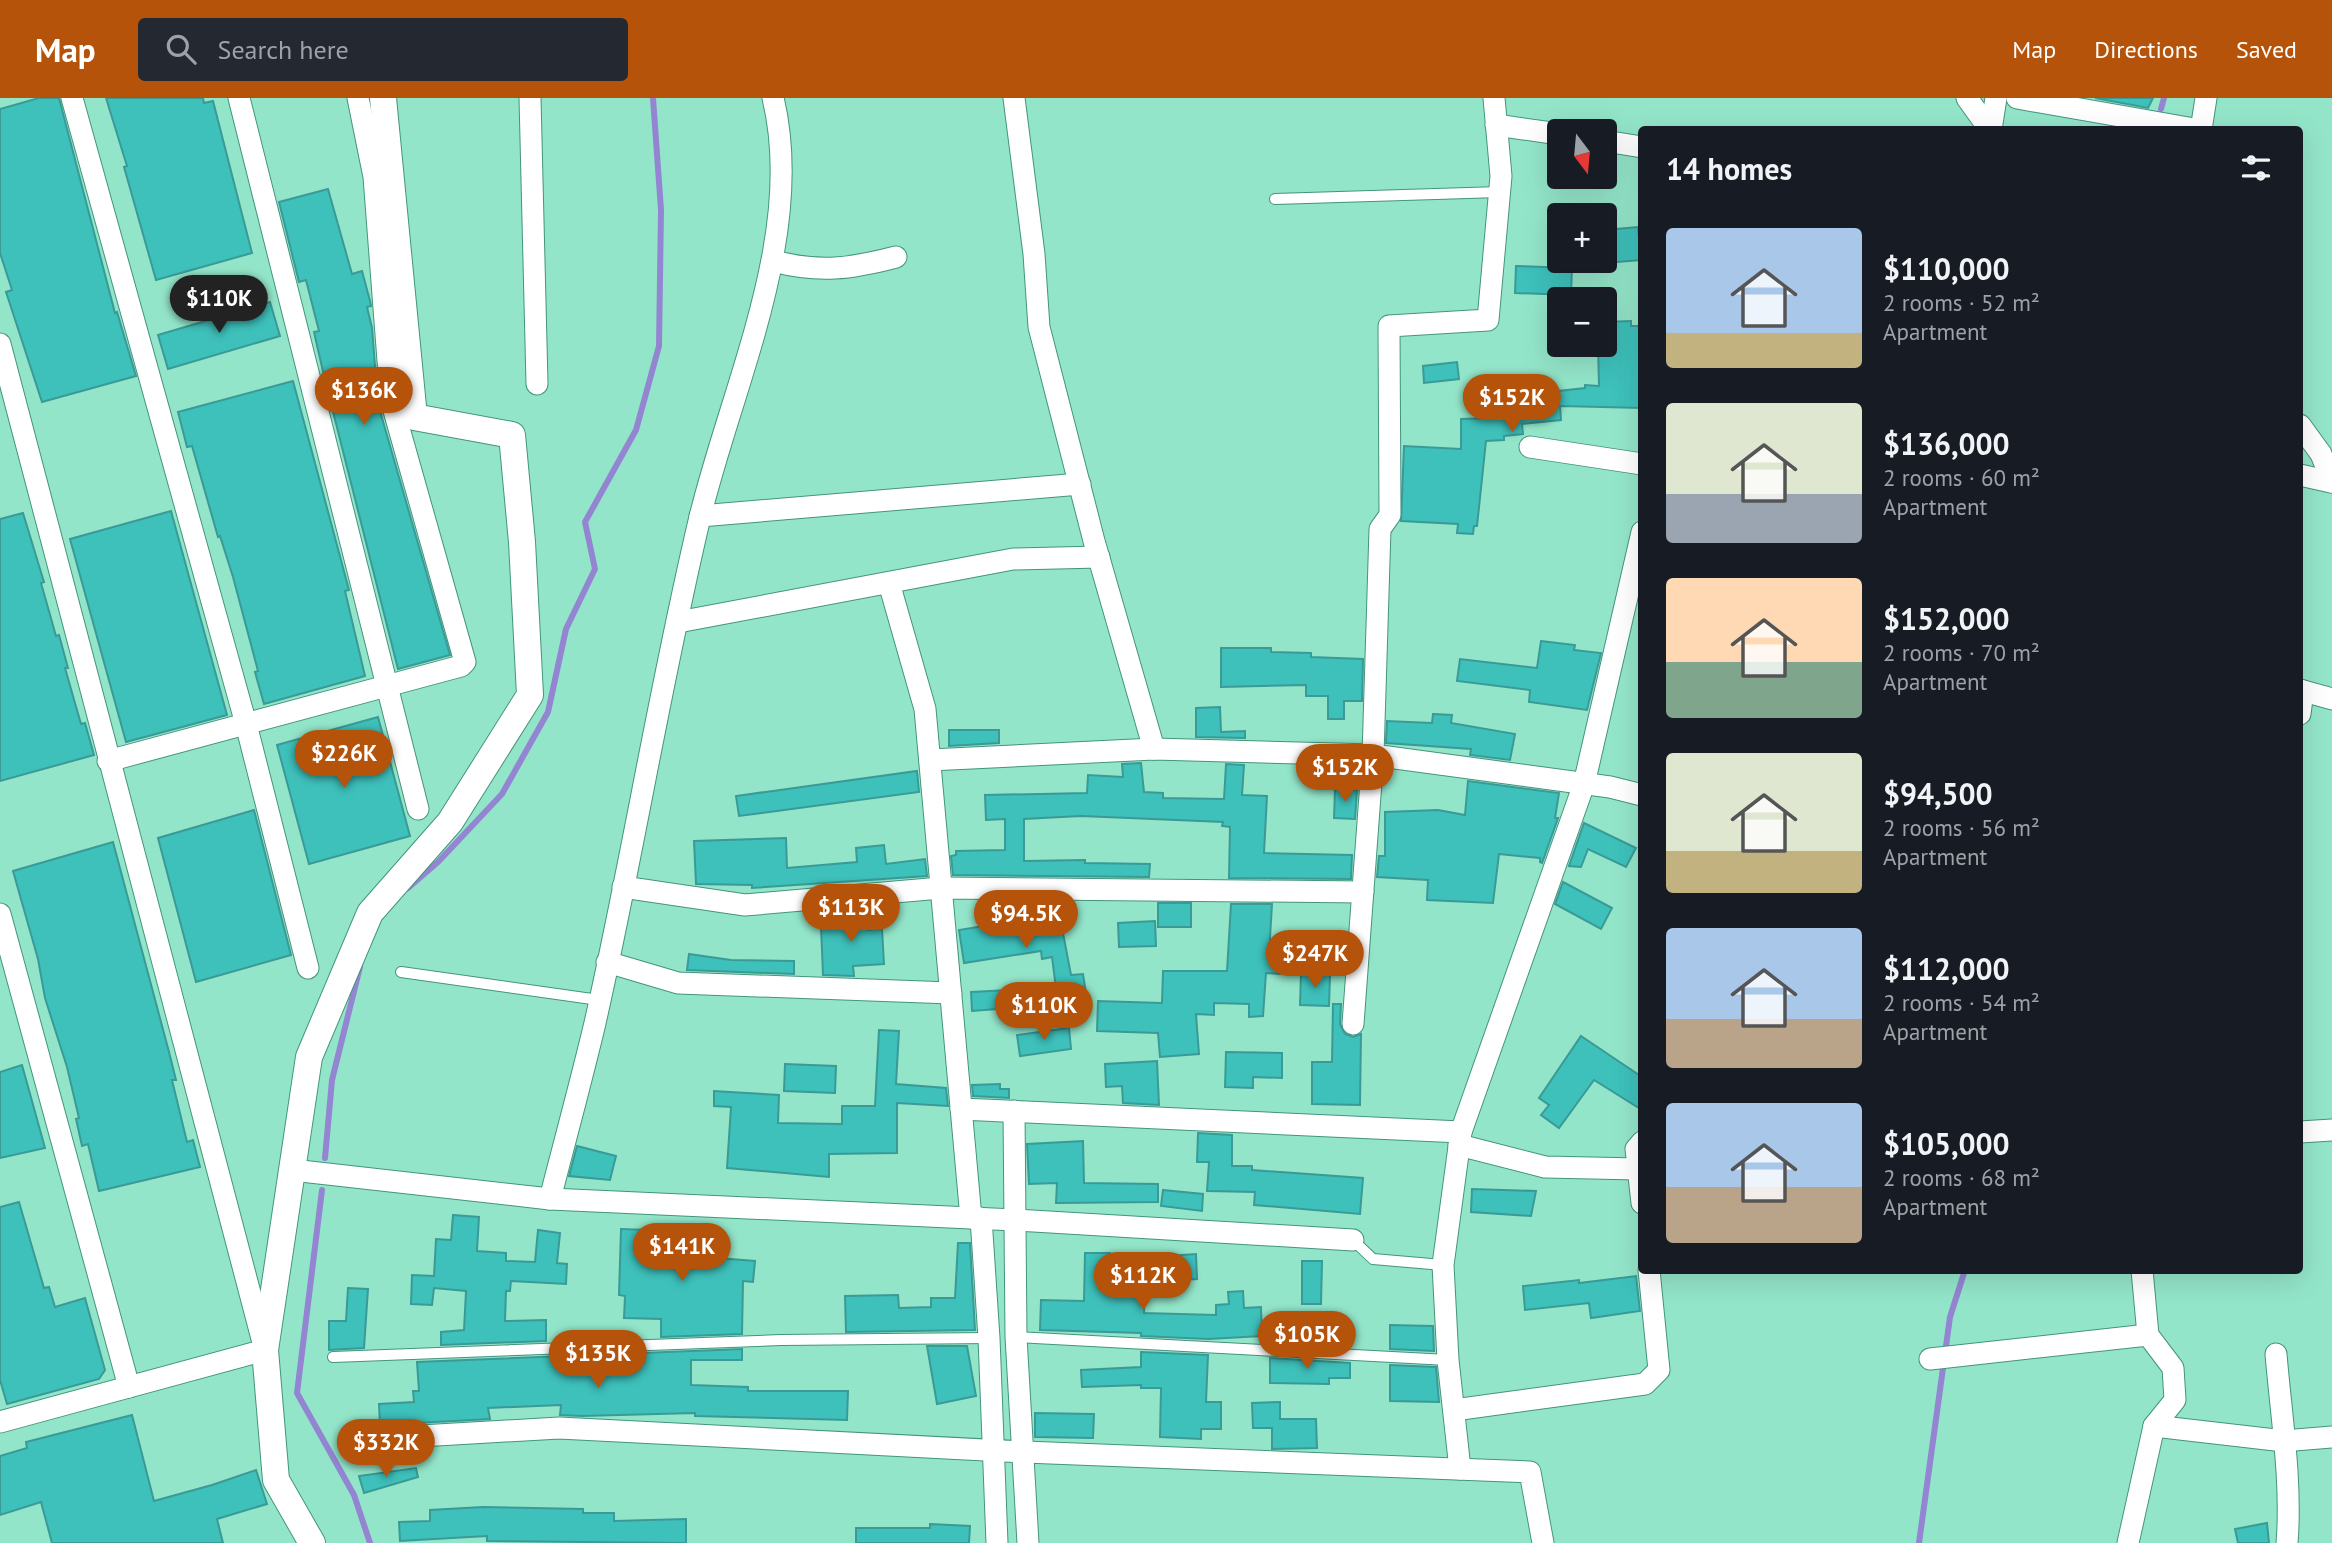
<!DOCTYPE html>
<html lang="en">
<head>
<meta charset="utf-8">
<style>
  :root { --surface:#171b24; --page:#242831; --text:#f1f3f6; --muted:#9ea1a6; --accent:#b45309 }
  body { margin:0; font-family:"PT Sans",sans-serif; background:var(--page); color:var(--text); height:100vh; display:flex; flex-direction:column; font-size:26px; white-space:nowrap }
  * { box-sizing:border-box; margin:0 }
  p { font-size:23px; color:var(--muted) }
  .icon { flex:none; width:38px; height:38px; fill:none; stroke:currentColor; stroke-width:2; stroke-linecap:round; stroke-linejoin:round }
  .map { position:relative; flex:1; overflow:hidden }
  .sheet { position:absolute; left:1638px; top:28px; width:665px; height:1148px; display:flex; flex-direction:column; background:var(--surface); border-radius:7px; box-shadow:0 7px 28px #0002 }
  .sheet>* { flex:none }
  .needle { width:46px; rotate:164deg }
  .controls { position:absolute; left:1547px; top:21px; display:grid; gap:14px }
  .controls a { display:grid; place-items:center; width:70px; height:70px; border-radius:7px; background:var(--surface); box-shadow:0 7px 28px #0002; font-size:35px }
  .price { position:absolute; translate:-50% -60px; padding:0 16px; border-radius:24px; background:var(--accent); color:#fff; font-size:23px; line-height:46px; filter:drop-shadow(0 2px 4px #0008) }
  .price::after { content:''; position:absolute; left:50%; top:42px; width:21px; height:16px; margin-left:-10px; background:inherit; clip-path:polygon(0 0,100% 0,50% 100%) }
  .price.active { background:#222; color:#fff }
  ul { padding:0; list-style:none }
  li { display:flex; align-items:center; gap:21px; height:175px; padding:0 28px }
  li span { display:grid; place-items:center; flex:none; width:196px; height:140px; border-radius:7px; color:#555 }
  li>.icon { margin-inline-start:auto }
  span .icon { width:84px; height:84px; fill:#fffc; stroke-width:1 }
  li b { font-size:30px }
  h2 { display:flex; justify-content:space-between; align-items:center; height:84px; padding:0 28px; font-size:30px }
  header { display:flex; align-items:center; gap:42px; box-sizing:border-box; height:98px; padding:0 35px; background:var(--accent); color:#fff }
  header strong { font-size:33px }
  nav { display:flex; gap:38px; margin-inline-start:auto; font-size:24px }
  .search { width:490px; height:63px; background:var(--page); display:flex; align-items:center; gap:18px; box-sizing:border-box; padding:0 24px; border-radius:7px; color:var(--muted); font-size:26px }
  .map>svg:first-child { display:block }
</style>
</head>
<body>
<header>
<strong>Map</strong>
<div class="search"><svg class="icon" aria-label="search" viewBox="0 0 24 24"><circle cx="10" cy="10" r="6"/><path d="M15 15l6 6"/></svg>Search here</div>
<nav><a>Map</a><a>Directions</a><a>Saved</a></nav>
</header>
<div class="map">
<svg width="2332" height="1445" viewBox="0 0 2332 1445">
  <rect width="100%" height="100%" fill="#93e5c9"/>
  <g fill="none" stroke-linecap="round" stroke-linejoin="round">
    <g stroke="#9385d1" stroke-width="6">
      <path d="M2161,11l3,-11"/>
      <path d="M408,790l30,-26 64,-68 46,-82 18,-83 29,-60 -10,-47 51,-92 23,-84 2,-136 -8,-112"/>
      <path d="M325,1060l7,-78 28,-113"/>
      <path d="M322,1092l-25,203 57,102 16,48"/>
      <path d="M1919,1445l31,-226 15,-47"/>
    </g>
  </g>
  <g fill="#3ec0bb" stroke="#3a9a96" stroke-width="2">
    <path d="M39,0h20l56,215 2,-1 19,64 -94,26 -36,-110 6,-2 -12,-37v-144z"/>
    <path d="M106,0h97l1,5 9,-2 39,152 -96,27 -32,-113 3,-1z"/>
    <path d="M2095,0h58l-5,10z"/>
    <path d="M328,91l24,85 10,-3 8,30 1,5 -4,1 5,21 6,76 72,251 -52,14 -74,-293 -10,-44 5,-1 -13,-51 -7,2 -20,-80z"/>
    <path d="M1638,129l3,33 -36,3v-33z"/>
    <path d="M1516,168l56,2 -1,27 -56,-2z"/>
    <path d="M270,204l10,34 -112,33 -10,-34z"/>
    <path d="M1631,223v5h11v82l-82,-2 1,14 -39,4 1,10 -19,2v4l-18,1 -9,85h-3l-1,8 -16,-1 1,-9 -57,-3 3,-75 57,3v-30l32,-1 -1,-24 22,2 71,-8v-3l14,1 -1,-41h7v-23z"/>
    <path d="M1457,264l2,17 -35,4 -1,-17z"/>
    <path d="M293,283l56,209 -4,1 20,85 -101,28 -9,-32 3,-1 -25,-94 -13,-41 -2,1 -26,-91 -5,1 -9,-35z"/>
    <path d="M171,413l56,204 -101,27 -56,-203z"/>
    <path d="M23,415l21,69 -3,1 15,53 3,-1 9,33h-3l16,56 4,-1 9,32 -94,26v-262z"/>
    <path d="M1541,543l34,4 -1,5 27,3 -14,57 -58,-8 1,-12 -73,-9 3,-22 77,9z"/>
    <path d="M1221,550h50v4l40,1v4l52,2 -1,42h-18v18h-16v-23h-22v-11l-85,2z"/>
    <path d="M1220,609l1,25 24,-1v7l-49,-1v-29z"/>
    <path d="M1433,616l19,1 -1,8 64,11 -5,26 -40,-5 1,-6 -85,-6 1,-22 45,2z"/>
    <path d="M378,619l32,119 -101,28 -32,-119z"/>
    <path d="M949,632h50v13l-50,3z"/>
    <path d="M1141,665l3,29 19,1v5l61,1 2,-35 18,1 -2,30 25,1 -3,57 88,2 -1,24 -122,-1 1,-51 -8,-1 1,-4 -142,-6 -57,3v42l61,-1v3l65,1 -1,13 -196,-2 -2,-19 5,-1v-4l49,-1v-31l-19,1 -1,-25 102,-2 1,-18 35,2 -1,-13z"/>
    <path d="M917,673l2,21 -180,24 -3,-20z"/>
    <path d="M1468,683l91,12 -4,25h3l-16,45 -2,-1v-4l-41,-4 -6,49 -66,-3 1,-20 -51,-3 2,-21h6v-44l53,-2 27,5z"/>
    <path d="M1335,691l22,1 -2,29 -21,-1z"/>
    <path d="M254,712l37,145 -95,27 -38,-144z"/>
    <path d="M1584,725l52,25 -10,19 -38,-18 -7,18 -12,-1z"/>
    <path d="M786,740l1,30 70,-6 -1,-14 28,-3 2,19 39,-5 2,17 -175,12v-3l-56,-1 -2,-43z"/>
    <path d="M113,744l56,210 7,28h-4l15,62 6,-2 7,27 -101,24 -11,-47 -6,2 -6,-27 3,-1 -12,-51 -22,-69 -7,-39 -25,-88z"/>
    <path d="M1563,784l49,26 -11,21 -46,-25z"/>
    <rect x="1158" y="805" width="33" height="24"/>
    <path d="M1231,806h41l-3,51 12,1 -1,18 -14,-1 -3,43 -14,1v-13l-35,-1v12l-18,-1 3,40 -39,3 -2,-24 -61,-2 1,-30 64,2 1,-32h64z"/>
    <path d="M866,810l2,22 14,-1 2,35 -31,2 1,10 -31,-1 -2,-48 16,-1 2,-16z"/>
    <path d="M1049,817l2,15 11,-2 9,47 12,-1 4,26 -29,4 -6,-47 -10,2 -1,-8 -77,12 -5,-33z"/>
    <path d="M1155,823l1,25 -37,1 -1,-24z"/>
    <path d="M689,856l42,6 63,1v13l-107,-4z"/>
    <path d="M1301,875l29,1 -1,32 -29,-1z"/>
    <path d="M1009,892l1,18 -38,3 -1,-19z"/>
    <path d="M1333,906h8l-1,20 5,10 8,3 8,-3 -1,71 -48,-1v-42h20z"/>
    <path d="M1069,930l2,21 -51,7 -3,-21z"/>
    <path d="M879,932l20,1 -3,53 50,4 2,18 -51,-3v50l-68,1v23l-102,-9 4,-61 -17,-1v-15l65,4 -1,28 64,1v-18h33z"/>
    <path d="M1581,938l61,41v33l-48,-30 -35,48 -18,-13 8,-10 -10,-7z"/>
    <path d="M1226,954l56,1v25l-29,-1v11l-28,-1z"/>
    <path d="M1157,963l2,44 -36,-2 -1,-17 -16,1 -1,-23z"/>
    <path d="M785,966l51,2 -1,27 -51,-2z"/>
    <path d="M22,967l23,83 -45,10v-86z"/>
    <path d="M1000,986v5h9v9l-36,-2 -1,-11z"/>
    <path d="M1198,1035l34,2v31h20v4l111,8 -3,36 -106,-9 1,-13 -48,-1 2,-29h-12z"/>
    <path d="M1083,1043l1,42 74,1v18l-102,1 1,-20 -28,1 -2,-40z"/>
    <path d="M577,1048l39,10 -6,24 -41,-4z"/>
    <path d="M1472,1091l64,2 -5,25 -60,-4z"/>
    <path d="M1163,1092l40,4 -1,17 -41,-5z"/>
    <path d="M19,1104l25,86 5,-1 6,20 30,-9 20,72 -6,9 -92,25 -7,-24v-173z"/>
    <path d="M453,1117l26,2 -2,34 29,2v8l29,1 3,-32 22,3 -3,30 10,1 -1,20 -55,-3 -1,10h-4l-1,30 41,-1v21l-105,4v-13l23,-2 2,-39 -32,-3 -2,17 -21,-1 1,-29 22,1 2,-37 15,1z"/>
    <path d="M679,1130l27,2 -1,27 50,4 -2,21 -10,-1 -1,53 -81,3v-18l-37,-1 1,-22 -6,-1 2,-66 58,2z"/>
    <path d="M958,1145h12l5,87 -129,2 -1,-36 53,-1 1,13 32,-1v-9h24z"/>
    <path d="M1085,1155h25l-1,37 36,1 -1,22 72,2v-10l13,-1 -1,-12 15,-1 1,17 17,-1 1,29 -54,3 -67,-3v-3l-101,-3 1,-30 43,1z"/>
    <path d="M1196,1156l1,25 -27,2 -2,-25z"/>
    <path d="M1302,1163h20l-1,43h-19z"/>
    <path d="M1636,1178l4,35 -49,7 -2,-15 -64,7 -2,-24 56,-6v3z"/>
    <path d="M348,1190l20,1 -4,59 -35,2v-29h17z"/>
    <path d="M1390,1227l43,1 1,25 -44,-2z"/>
    <path d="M927,1248h40l9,50 -39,8z"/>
    <path d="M742,1251v11h-51v25l57,2v4h100l-1,29 -152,-4v-3l-113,3 -22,-1 1,-10 -73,3 2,11 -110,6 -1,-21 35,-2 -1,-11h6l-2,-29z"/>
    <path d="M1141,1254l67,3 -2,47h15v27h-20v10l-41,-2 1,-49h-20v-3l-59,2 -1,-17 60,-3z"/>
    <path d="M1270,1260l80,5v15h-21v6l-59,-1z"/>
    <path d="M1390,1267l46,2 3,35 -49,-1z"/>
    <path d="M1280,1304v17h36l1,29 -45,1v-21h-19l-1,-25z"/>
    <path d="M1035,1315l59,1 -1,24 -58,-1z"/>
    <path d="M132,1317l22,86 58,-16 44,-15 11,34 -50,15 6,24h-171l-11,-41 -41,13v-59l27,-8 -1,-6z"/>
    <path d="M416,1370l2,9 -54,16 -5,-17z"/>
    <path d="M483,1409l100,2v4h31v8l72,-2v24l-199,-2v-5l-87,5 -1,-19 31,-1v-11z"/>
    <path d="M2267,1425l2,20h-31l-3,-14z"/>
    <path d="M930,1426l40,2 -1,17h-113v-15h74z"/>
  </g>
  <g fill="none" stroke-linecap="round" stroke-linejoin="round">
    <defs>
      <g id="service">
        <path d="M1275,101l225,-7"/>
        <path d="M401,874l198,28"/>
        <path d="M1353,1142l20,19 70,6"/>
        <path d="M1016,1239l432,23"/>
        <path d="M333,1259l448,-17 208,-2"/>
      </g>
      <g id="minor">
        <path d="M72,0l174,626 62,244"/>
        <path d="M239,0l179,711"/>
        <path d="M530,0l7,286"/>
        <path d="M1014,0l20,156 5,73 55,214 60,208"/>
        <path d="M1967,0l23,32"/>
        <path d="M2017,0l183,32"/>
        <path d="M1496,27l63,9"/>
        <path d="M1991,32l5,-32"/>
        <path d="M2201,32l5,-32"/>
        <path d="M1605,43l37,6"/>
        <path d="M773,163c47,12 77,8 123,-4"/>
        <path d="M0,246l265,1006 -265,72"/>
        <path d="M2300,327l21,29 11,28"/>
        <path d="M1530,349l112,17"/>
        <path d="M2300,377l31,7"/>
        <path d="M700,418l380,-32"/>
        <path d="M889,485l36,126 46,509"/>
        <path d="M678,524l335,-63 86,-2"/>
        <path d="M2300,592l32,9"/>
        <path d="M2300,616l3,-23"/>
        <path d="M930,662l224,-11 219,6 237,32 32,8"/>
        <path d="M108,663l353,-95 4,-4 -74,-262 -17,-223 -16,-79"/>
        <path d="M623,789l122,18 196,-17 422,4"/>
        <path d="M0,816l129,473"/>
        <path d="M607,864l71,21 273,10"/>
        <path d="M1353,926l20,-269 7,-226 10,-14 -1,-189 99,-6 13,-144 -7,-78"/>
        <path d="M961,1011l500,23 123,-348 58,-252"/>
        <path d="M1014,1013l2,226 12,206"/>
        <path d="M2300,1034l32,-2"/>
        <path d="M1642,1044l-6,7 6,54"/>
        <path d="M1459,1047l86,22 93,2"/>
        <path d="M292,1072l258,29 465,21 338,20"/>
        <path d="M550,1101c15,-59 31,-117 45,-176 38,-168 65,-338 105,-506 32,-132 106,-283 73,-419"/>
        <path d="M981,1120l8,120 8,205"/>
        <path d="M2276,1256c5,61 16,127 11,189"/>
        <path d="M1930,1261l218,-24"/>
        <path d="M1454,1312l191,-26 14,-14 -10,-100"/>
        <path d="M2154,1328l130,15 48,-4"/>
        <path d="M352,1342l207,-12 466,24 505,20 13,71"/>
        <path d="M1460,1371l-12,-109 -5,-95 18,-133"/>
        <path d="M2128,1445l26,-117 21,-26 -2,-32 -25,-33 -6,-65"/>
      </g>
      <path id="tertiary" d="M312,1445l-36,-63 -11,-130 44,-293 61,-144 80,-91 80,-127 -8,-153 -10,-107 -98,-18 -31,-319"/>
    </defs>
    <use href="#service" stroke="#43957c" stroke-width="12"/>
    <use href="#minor" stroke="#43957c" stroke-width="23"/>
    <use href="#tertiary" stroke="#43957c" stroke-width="28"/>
    <use href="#service" stroke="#fff" stroke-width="10"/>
    <use href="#minor" stroke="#fff" stroke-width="21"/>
    <use href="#tertiary" stroke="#fff" stroke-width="26"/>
  </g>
</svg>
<div class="controls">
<a><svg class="needle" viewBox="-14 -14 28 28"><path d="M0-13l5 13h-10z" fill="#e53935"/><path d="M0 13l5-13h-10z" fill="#9ea1a6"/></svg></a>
<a>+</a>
<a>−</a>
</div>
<b class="price active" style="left:219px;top:237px">$110K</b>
<b class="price" style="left:364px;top:329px">$136K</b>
<b class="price" style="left:1512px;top:336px">$152K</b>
<b class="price" style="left:344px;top:692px">$226K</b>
<b class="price" style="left:1345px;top:706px">$152K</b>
<b class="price" style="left:851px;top:846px">$113K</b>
<b class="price" style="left:1026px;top:852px">$94.5K</b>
<b class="price" style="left:1315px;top:892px">$247K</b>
<b class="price" style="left:1044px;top:944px">$110K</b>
<b class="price" style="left:682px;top:1185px">$141K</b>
<b class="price" style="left:1143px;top:1214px">$112K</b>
<b class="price" style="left:1307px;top:1273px">$105K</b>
<b class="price" style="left:598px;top:1292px">$135K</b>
<b class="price" style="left:386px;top:1381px">$332K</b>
<section class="sheet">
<h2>14 homes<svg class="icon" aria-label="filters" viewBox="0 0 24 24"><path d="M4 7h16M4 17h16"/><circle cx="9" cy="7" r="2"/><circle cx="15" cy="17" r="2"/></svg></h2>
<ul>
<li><span style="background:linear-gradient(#a9c7e8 75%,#c2b280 0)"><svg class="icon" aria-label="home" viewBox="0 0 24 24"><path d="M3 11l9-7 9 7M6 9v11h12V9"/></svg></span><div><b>$110,000</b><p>2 rooms · 52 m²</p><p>Apartment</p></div></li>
<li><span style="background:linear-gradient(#dfe7d0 65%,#9aa5b1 0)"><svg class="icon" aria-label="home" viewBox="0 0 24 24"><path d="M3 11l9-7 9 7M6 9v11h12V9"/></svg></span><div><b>$136,000</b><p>2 rooms · 60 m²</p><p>Apartment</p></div></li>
<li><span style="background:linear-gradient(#ffd9b3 60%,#7fa58c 0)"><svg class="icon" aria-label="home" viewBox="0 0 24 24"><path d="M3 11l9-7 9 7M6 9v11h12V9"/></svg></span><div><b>$152,000</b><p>2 rooms · 70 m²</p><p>Apartment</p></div></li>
<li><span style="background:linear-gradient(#dfe7d0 70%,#c2b280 0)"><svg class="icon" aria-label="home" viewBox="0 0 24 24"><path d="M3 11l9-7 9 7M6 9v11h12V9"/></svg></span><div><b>$94,500</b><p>2 rooms · 56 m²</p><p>Apartment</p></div></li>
<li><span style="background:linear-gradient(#a9c7e8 65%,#b9a48a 0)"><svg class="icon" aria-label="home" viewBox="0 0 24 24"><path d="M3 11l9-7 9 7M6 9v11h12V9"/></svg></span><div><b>$112,000</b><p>2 rooms · 54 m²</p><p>Apartment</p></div></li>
<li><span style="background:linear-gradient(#a9c7e8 60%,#b9a48a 0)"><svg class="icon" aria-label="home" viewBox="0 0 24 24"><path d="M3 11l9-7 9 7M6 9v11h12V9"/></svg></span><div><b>$105,000</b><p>2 rooms · 68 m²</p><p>Apartment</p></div></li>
</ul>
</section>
</div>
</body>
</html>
